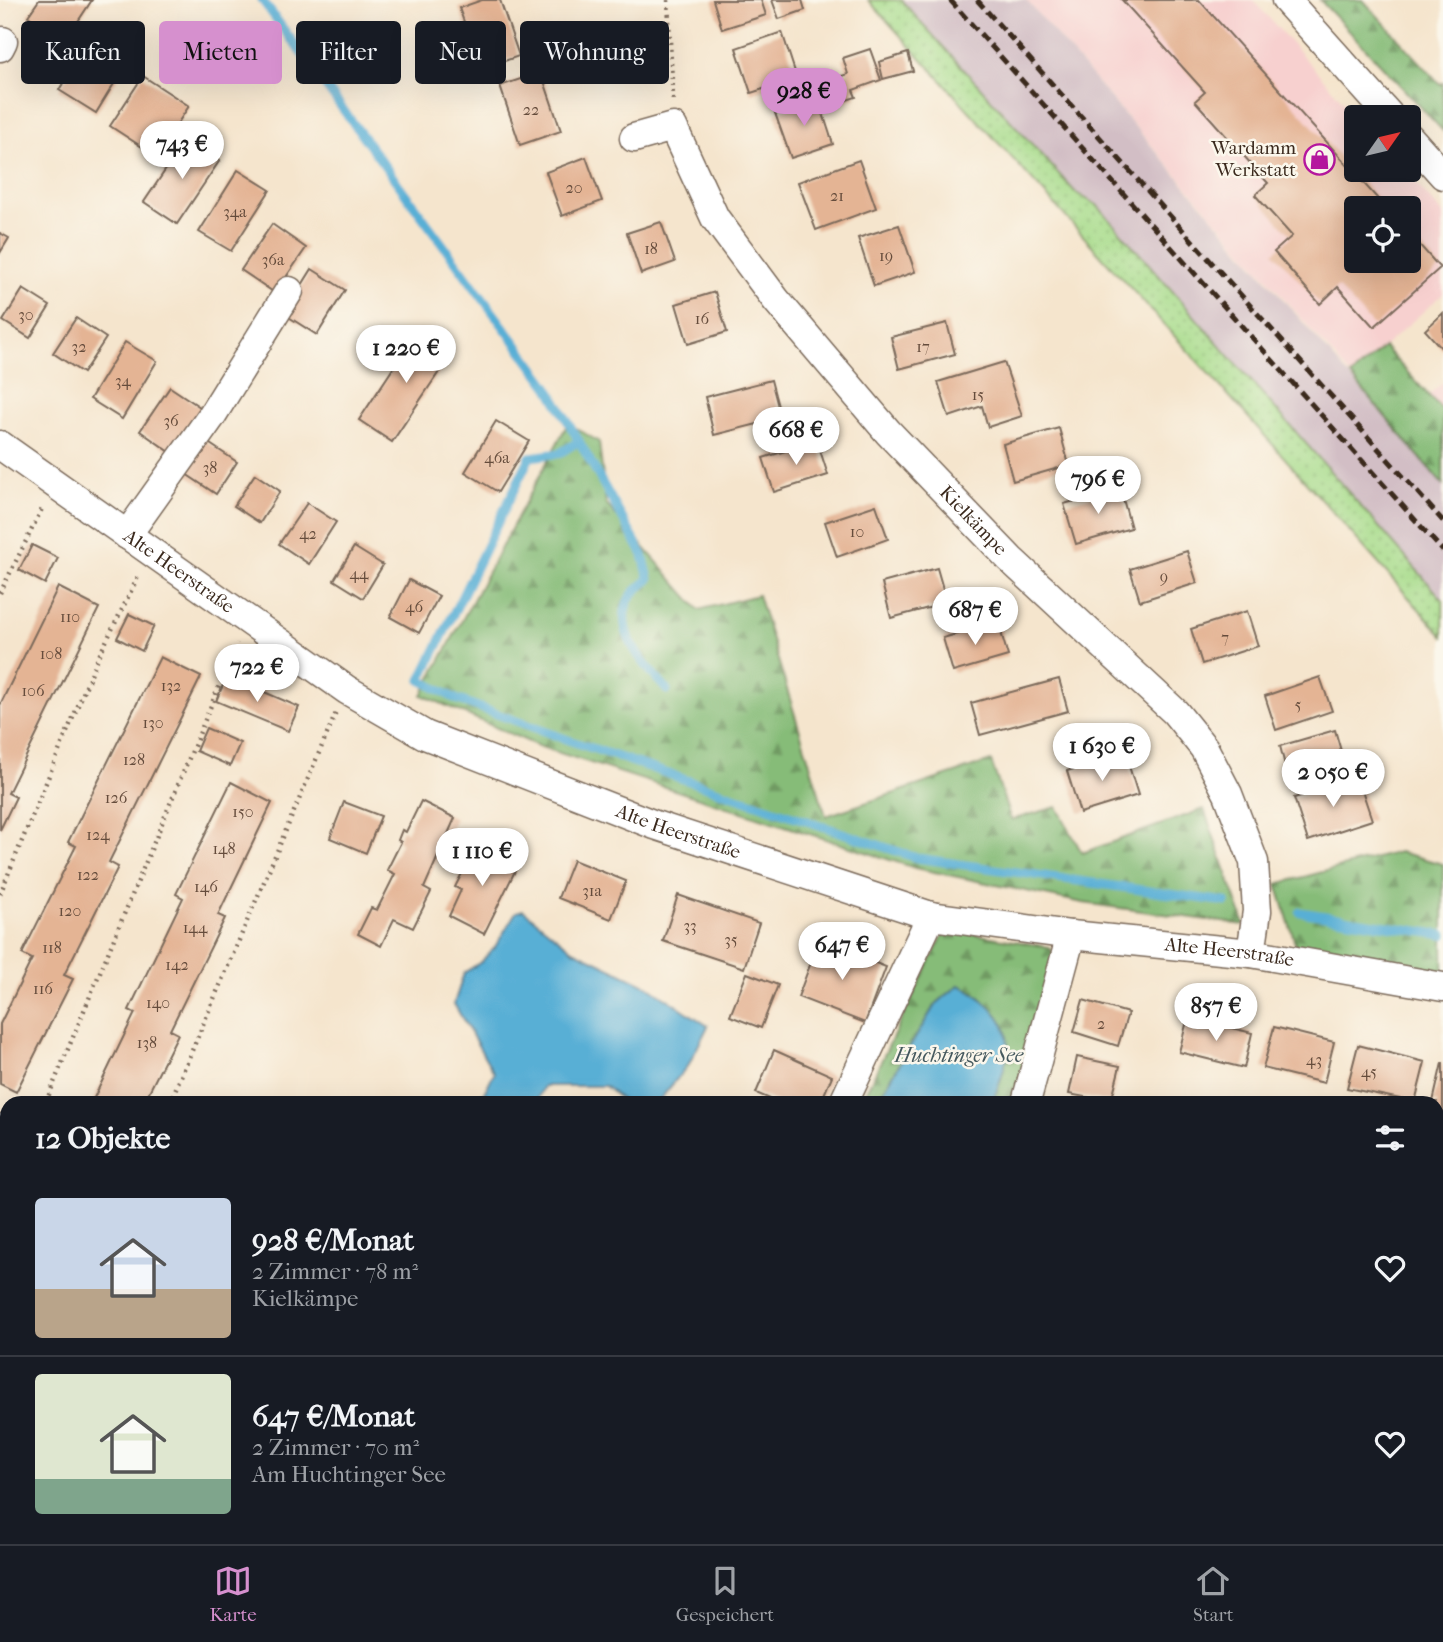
<!DOCTYPE html>
<html lang="de">
<head>
<meta charset="utf-8">
<style>
  :root { --surface:#171b24; --page:#242831; --text:#f1f3f6; --muted:#9ea1a6; --line:#363941; --accent:#d690ce }
  body { margin:0; font-family:"IM FELL French Canon",serif; background:var(--page); color:var(--text); height:100vh; display:flex; flex-direction:column; font-size:26px; white-space:nowrap }
  * { box-sizing:border-box; margin:0 }
  p { font-size:23px; color:var(--muted) }
  .icon { flex:none; width:38px; height:38px; fill:none; stroke:currentColor; stroke-width:2; stroke-linecap:round; stroke-linejoin:round }
  .map { position:relative; flex:1; overflow:hidden }
  .sheet { position:absolute; left:0px; top:1096px; width:1444px; height:450px; display:flex; flex-direction:column; background:var(--surface); border-radius:21px 21px 0 0; box-shadow:0 7px 28px #0002 }
  .sheet>* { flex:none }
  .hud { position:absolute; left:21px; top:21px; width:700px; height:63px; display:flex; gap:14px }
  .needle { width:46px; rotate:56deg }
  .controls { position:absolute; left:1344px; top:105px; display:grid; gap:14px }
  .controls a { display:grid; place-items:center; width:77px; height:77px; border-radius:7px; background:var(--surface); box-shadow:0 7px 28px #0002; font-size:35px }
  .price { position:absolute; translate:-50% -60px; padding:0 16px; border-radius:24px; background:#fff; color:#222; font-size:23px; line-height:46px; filter:drop-shadow(0 2px 4px #0008) }
  .price::after { content:''; position:absolute; left:50%; top:42px; width:21px; height:16px; margin-left:-10px; background:inherit; clip-path:polygon(0 0,100% 0,50% 100%) }
  .price.selected { background:var(--accent); color:#111 }
  ul { padding:0; list-style:none }
  li { display:flex; align-items:center; gap:21px; height:175px; padding:0 35px }
  li+li { border-top:2px solid var(--line) }
  li span { display:grid; place-items:center; flex:none; width:196px; height:140px; border-radius:7px; color:#555 }
  li>.icon { margin-inline-start:auto }
  span .icon { width:84px; height:84px; fill:#fffc; stroke-width:1 }
  li b { font-size:30px }
  h2 { display:flex; justify-content:space-between; align-items:center; height:84px; padding:0 35px; font-size:30px }
  .pill { padding:0 24px; border-radius:7px; background:var(--surface); box-shadow:0 7px 28px #0002; font-size:24px; line-height:63px }
  .pill.selected { background:var(--accent); color:#111 }
  .menu { display:flex; justify-content:space-around; align-items:center; height:98px; border-top:2px solid var(--line); background:var(--surface); font-size:19px; color:var(--muted) }
  .menu a { display:grid; justify-items:center; gap:4px }
  .menu .selected { color:var(--accent) }
  .map>svg:first-child { display:block }
</style>
</head>
<body>
<div class="map">
<svg width="1443" height="1544" viewBox="0 0 1443 1544">
  <defs>
    <pattern id="grass-dots" width="8" height="8" patternUnits="userSpaceOnUse" patternTransform="scale(1.75)"><rect width="8" height="8" fill="#a8dc8c"/><path d="M2 2h.1M6 6h.1" fill="none" stroke="#92bd78" stroke-width="1.8" stroke-linecap="round"/></pattern>
    <pattern id="forest-firs" width="22" height="20" patternUnits="userSpaceOnUse" patternTransform="scale(1.75)"><rect width="22" height="20" fill="#86bc78"/><path d="M5 1l3.5 6h-7zM16 11l3.5 6h-7z" fill="#6f9962"/></pattern>
  </defs>
  <rect width="100%" height="100%" fill="#fbf7ec"/>
  <filter id="ink" filterUnits="userSpaceOnUse"><feTurbulence type="fractalNoise" baseFrequency=".0143" numOctaves="2"/><feDisplacementMap in="SourceGraphic" scale="14" xChannelSelector="R" yChannelSelector="G"/><feConvolveMatrix kernelMatrix="1 2 1 2 8 2 1 2 1" color-interpolation-filters="sRGB"/></filter>
  <filter id="wash" filterUnits="userSpaceOnUse"><feTurbulence type="fractalNoise" baseFrequency=".00686" numOctaves="4" result="noise"/><feDisplacementMap in="SourceGraphic" scale="28" xChannelSelector="R" yChannelSelector="G"/><feGaussianBlur stdDeviation="1.57" result="paint"/><feColorMatrix in="noise" values="0 0 0 0 0 0 0 0 0 0 0 0 0 0 0 0 0 1.4 0 .05"/><feComposite in="paint" operator="in"/></filter>
  <g filter="url(#wash)">
    <rect width="100%" height="100%" fill="#f5e5cd"/>
    <g fill="#f7d0cf" fill-rule="evenodd">
      <path d="M1026,0h227l104,117 -1,53h48l39,44v80l-92,82zM1356,208h53v53h-53z"/>
      <path d="M1443,382v29l-14,-16z"/>
    </g>
    <path fill="#d2bec5" d="M901,0h125l417,485v115l-346,-395 -21,-11z"/>
    <path fill="url(#grass-dots)" stroke="#728355" stroke-width="2" d="M868,0h33l175,193 21,12 346,395v36l-202,-227z"/>
    <g fill="url(#forest-firs)" stroke="#60734b" stroke-width="2">
      <path d="M1320,0h43l77,84 3,-1v48z"/>
      <path d="M1384,347l59,64v74l-92,-109z"/>
      <path d="M568,423l31,19 7,62 93,106 59,-15 68,221 165,-55 20,59 46,-13 25,46 122,-44 41,116 -162,-22 -168,-35 -377,-122 -116,-51z"/>
      <path d="M1399,852l44,12v107l-145,-19 -21,-68z"/>
      <path d="M946,929l103,18 6,8 -40,147h-22c11,-33 27,-68 -3,-95 -10,-10 -18,-17 -31,-22l-24,20 -58,97h-16z"/>
    </g>
    <g fill="#a8dc8c" stroke="#728355" stroke-width="2">
      <path d="M1443,1534v10h-47l41,-6z"/>
      <path d="M1188,1538h188l8,6h-202z"/>
    </g>
    <g fill="#58afd5" stroke="#4a6c7a" stroke-width="2">
      <path d="M523,910l50,40 75,36 60,40 -19,38 -31,38h-34l-19,-16h-61l-8,16h-71l19,-9 10,-20 -40,-69 10,-31 17,-11 14,-15 21,-35z"/>
      <path d="M959,985c13,5 21,12 31,22 31,27 14,61 3,95h-116l58,-97z"/>
    </g>
    <g fill="none" stroke-linecap="round" stroke-linejoin="round">
      <g stroke="#58afd5" stroke-width="9">
        <path d="M262,0l287,388 94,167 6,24c-6,6 -17,13 -20,20 -17,34 18,68 38,91"/>
        <path d="M579,441l-19,12 -30,4 -109,223 35,19 115,42 346,117 309,44"/>
        <path d="M1300,912l143,23"/>
      </g>
    </g>
    <g id="blocks">
      <g fill="#e4b494">
        <path d="M39,0h53l-27,41 -37,-25z"/>
        <path d="M482,0h18l19,56 -38,13 -22,-61z"/>
        <path d="M713,0h48l5,15 -44,14z"/>
        <path d="M772,0h30l3,10 -26,9z"/>
        <path d="M1122,0h77l187,208h-30v53h53v-28l31,35 -66,59 -36,-40 -18,17 -46,-52 18,-16 -37,-41 13,-12 -73,-82 10,-9z"/>
        <path d="M639,25l13,40 -38,11 -12,-40z"/>
        <path d="M782,32l15,46 -46,15 -15,-45z"/>
        <path d="M89,41l37,23 -30,49 -37,-23z"/>
        <path d="M870,49l11,31 -28,10 3,7 -27,9 -8,-23 27,-9 -5,-16z"/>
        <path d="M908,53l5,18 -30,8 -4,-17z"/>
        <path d="M541,72l20,59 -41,14 -20,-59z"/>
        <path d="M143,76l46,30 -33,50 -46,-30z"/>
        <path d="M818,98l15,46 -42,14 -16,-45z"/>
        <path d="M187,138l33,22 -43,64 -33,-22z"/>
        <path d="M586,157l16,44 -40,15 -16,-44z"/>
        <path d="M859,160l17,48 -60,22 -18,-48z"/>
        <path d="M238,170l32,20 -39,61 -32,-19z"/>
        <path d="M661,222l14,40 -34,12 -14,-41z"/>
        <path d="M272,224l34,24 -31,45 -34,-23z"/>
        <path d="M899,225l16,47 -41,14 -16,-48z"/>
        <path d="M0,233l9,5 -9,15z"/>
        <path d="M312,269l33,21 -28,45 -33,-21z"/>
        <path d="M23,289l27,17 -20,32 -27,-17z"/>
        <path d="M715,292l12,40 -39,12 -12,-40z"/>
        <path d="M1443,313v37l-18,-20z"/>
        <path d="M76,318l30,20 -23,35 -30,-20z"/>
        <path d="M947,323l8,31 -56,15 -8,-32z"/>
        <path d="M419,329l34,22 -61,91 -33,-22z"/>
        <path d="M125,342l32,19 -35,58 -32,-20z"/>
        <path d="M1004,362l18,54 -34,11 -6,-21 -33,11 -11,-35z"/>
        <path d="M771,380l10,38 -67,17 -9,-38z"/>
        <path d="M170,387l33,22 -30,45 -33,-23z"/>
        <path d="M496,421l33,20 -31,51 -33,-20z"/>
        <path d="M1059,428l10,37 -56,16 -10,-37z"/>
        <path d="M204,440l33,22 -21,32 -33,-22z"/>
        <path d="M817,441l11,34 -54,17 -11,-34z"/>
        <path d="M255,474l25,17 -20,32 -26,-17z"/>
        <path d="M1120,488l11,40 -55,16 -12,-40z"/>
        <path d="M307,503l29,19 -27,42 -30,-20z"/>
        <path d="M876,505l12,34 -51,18 -12,-35z"/>
        <path d="M32,545l26,13 -13,26 -26,-14z"/>
        <path d="M354,547l29,18 -20,33 -29,-18z"/>
        <path d="M1187,551l10,32 -57,18 -10,-32z"/>
        <path d="M937,568l10,35 -56,15 -9,-35z"/>
        <path d="M409,580l30,16 -20,37 -29,-16z"/>
        <path d="M58,587l41,21 -91,185 8,4 -16,33v-125z"/>
        <path d="M1247,611l11,35 -56,18 -11,-35z"/>
        <path d="M129,614l25,12 -12,25 -25,-13z"/>
        <path d="M998,622l10,34 -55,16 -10,-34z"/>
        <path d="M160,657l41,20 -92,185 9,5 -54,108 9,4 -57,113 -16,-8v-60l32,-65 -10,-5 54,-108 -8,-4z"/>
        <path d="M227,676l72,31 -11,24 -72,-30z"/>
        <path d="M1320,677l12,34 -56,19 -11,-34z"/>
        <path d="M1059,679l9,32 -88,24 -9,-32z"/>
        <path d="M206,728l34,15 -10,23 -34,-15z"/>
        <path d="M1335,730l10,35 -56,16 -9,-35z"/>
        <path d="M1125,753l13,42 -58,18 -13,-42z"/>
        <path d="M1358,778l14,42 -64,21 -14,-43z"/>
        <path d="M231,782l41,21 -54,112 7,3 -55,112 8,4 -34,68h-52l43,-89 -6,-3 54,-112 -7,-4z"/>
        <path d="M421,801l34,17 -31,70 7,4 -18,36 -19,-9 -13,27 -23,-12 13,-26 6,2 18,-36 -8,-4 14,-28 -3,-2 4,-10 4,2z"/>
        <path d="M344,802l37,14 -15,37 -36,-15z"/>
        <path d="M477,844l41,21 -34,69 -35,-18 12,-26 -6,-3z"/>
        <path d="M573,860l53,21 -15,38 -53,-21z"/>
        <path d="M678,895l81,28 -15,45 -81,-27z"/>
        <path d="M819,941l67,26 -21,56 -67,-26z"/>
        <path d="M747,973l31,12 -17,43 -31,-12z"/>
        <path d="M1083,1000l45,13 -10,33 -44,-14z"/>
        <path d="M1188,1017l64,16 -8,35 -65,-16z"/>
        <path d="M1274,1027l60,15 -10,41 -61,-15z"/>
        <path d="M1358,1045l67,17 -10,40 -68,-14z"/>
        <path d="M774,1050l58,26 -11,26h-44l-21,-9z"/>
        <path d="M1077,1057l43,9 -9,36 -42,-8z"/>
        <path d="M1442,1063h1v59l-6,-1v-19h-4z"/>
        <rect x="0" y="1187" width="7" height="110"/>
        <path d="M7,1370v80l-7,11v-80z"/>
        <path d="M186,1538h26l-3,6h-26z"/>
        <path d="M540,1538h37l8,4 -48,2z"/>
        <path d="M824,1538h43l8,6h-55z"/>
      </g>
    </g>
  </g>
  <g filter="url(#ink)">
    <use href="#blocks" fill-opacity="0" stroke="#7c6b5b" stroke-width="2"/>
    <g fill="none" stroke-linecap="round" stroke-linejoin="round">
      <defs>
        <g id="minor">
          <path d="M1286,0l105,117"/>
          <path d="M0,47l3,-6"/>
          <path d="M1409,137l34,38"/>
          <path id="s1" d="M634,138l39,-11 42,91 61,82 112,132 122,127 165,153 29,36 24,46 26,68 3,49 -6,42"/>
          <path id="s2" d="M0,445l347,245 78,45 230,90 276,91 140,19 180,18 192,34"/>
          <path d="M127,535l84,-118 78,-126"/>
          <path d="M844,1102l87,-186"/>
          <path d="M1026,1102l45,-167"/>
          <path d="M0,1128l7,4"/>
          <path d="M680,1538l9,6"/>
          <path d="M747,1544l5,-6"/>
        </g>
      </defs>
      <use href="#minor" stroke="#7c6b5b" stroke-width="31"/>
      <g stroke="#7c6b5b" stroke-width="4.5" stroke-dasharray="2 5" stroke-linecap="butt">
        <path d="M668,0l5,102"/>
        <path d="M0,593l42,-84"/>
        <path d="M0,894l96,-232 42,-85"/>
        <path d="M46,1102l191,-459"/>
        <path d="M170,1102l166,-389"/>
        <path d="M0,1512l7,-12"/>
        <path d="M54,1538l2,6"/>
      </g>
      <use href="#minor" stroke="#fff" stroke-width="28"/>
      <g stroke="#3b2a1e" stroke-width="5" stroke-dasharray="10 5" stroke-linecap="butt">
        <path d="M950,0l493,551"/>
        <path d="M977,0l466,521"/>
      </g>
    </g>
  </g>
  <defs>
    <symbol id="shop-ring" viewBox="-11 -11 22 22"><circle r="9.5" fill="#fbf7ec" stroke="#b5179e" stroke-width="1.5"/><path d="M-5-2.5h2.3a2.7 3.5 0 0 1 5.4 0H5L5.5 6h-11ZM-1.5-2.5h3a1.5 2.3 0 0 0-3 0Z" fill="#b5179e"/></symbol>
  </defs>
  <g fill-rule="evenodd">
    <use href="#shop-ring" x="1302" y="142" width="35" height="35"/>
  </g>
  <g text-anchor="middle" dominant-baseline="central" stroke-width="5" stroke-linejoin="round" paint-order="stroke">
    <g font-size="16" fill="#654c3c">
      <text x="531" y="109">22</text>
      <text x="574" y="187">20</text>
      <text x="837" y="195">21</text>
      <text x="235" y="211">34a</text>
      <text x="651" y="248">18</text>
      <text x="886" y="255">19</text>
      <text x="273" y="259">36a</text>
      <text x="26" y="314">30</text>
      <text x="702" y="318">16</text>
      <text x="79" y="346">32</text>
      <text x="923" y="346">17</text>
      <text x="123" y="380">34</text>
      <text x="978" y="394">15</text>
      <text x="171" y="420">36</text>
      <text x="497" y="457">46a</text>
      <text x="210" y="467">38</text>
      <text x="857" y="531">10</text>
      <text x="308" y="533">42</text>
      <text x="359" y="573">44</text>
      <text x="1164" y="576">9</text>
      <text x="414" y="606">46</text>
      <text x="70" y="616">110</text>
      <text x="1225" y="637">7</text>
      <text x="51" y="653">108</text>
      <text x="171" y="685">132</text>
      <text x="33" y="690">106</text>
      <text x="1298" y="704">5</text>
      <text x="153" y="722">130</text>
      <text x="134" y="759">128</text>
      <text x="116" y="797">126</text>
      <text x="243" y="811">150</text>
      <text x="98" y="834">124</text>
      <text x="224" y="848">148</text>
      <text x="88" y="874">122</text>
      <text x="206" y="886">146</text>
      <text x="592" y="890">31a</text>
      <text x="70" y="910">120</text>
      <text x="690" y="925">33</text>
      <text x="195" y="927">144</text>
      <text x="731" y="939">35</text>
      <text x="52" y="947">118</text>
      <text x="177" y="964">142</text>
      <text x="43" y="988">116</text>
      <text x="158" y="1002">140</text>
      <text x="1101" y="1023">2</text>
      <text x="147" y="1042">138</text>
      <text x="1314" y="1059">43</text>
      <text x="1369" y="1071">45</text>
    </g>
    <g font-size="19" fill="#3b2a1e" stroke="#fbf7ec" text-anchor="end">
      <text x="1296" y="148">Wardamm<tspan x="1296" dy="22">Werkstatt</tspan></text>
    </g>
    <g font-size="19" fill="#3b2a1e" stroke="#fbf7ec">
      <text stroke="none"><textPath href="#s1" startOffset="539">Kielkämpe</textPath></text>
      <text stroke="none"><textPath href="#s2" startOffset="219">Alte Heerstraße</textPath></text>
      <text stroke="none"><textPath href="#s2" startOffset="786">Alte Heerstraße</textPath></text>
      <text stroke="none"><textPath href="#s2" startOffset="1353">Alte Heerstraße</textPath></text>
    </g>
    <g font-size="21" font-style="italic" fill="#45595e" stroke="#fbf7ec">
      <text x="959" y="1055">Huchtinger See</text>
    </g>
  </g>
</svg>
<div class="controls">
<a><svg class="needle" viewBox="-14 -14 28 28"><path d="M0-13l5 13h-10z" fill="#e53935"/><path d="M0 13l5-13h-10z" fill="#9ea1a6"/></svg></a>
<a><svg class="icon" aria-label="locate" viewBox="0 0 24 24"><circle cx="12" cy="12" r="6"/><path d="M12 2v4M12 18v4M2 12h4M18 12h4"/></svg></a>
</div>
<b class="price selected" style="left:804px;top:128px">928 €</b>
<b class="price" style="left:182px;top:181px">743 €</b>
<b class="price" style="left:406px;top:385px">1 220 €</b>
<b class="price" style="left:796px;top:467px">668 €</b>
<b class="price" style="left:1098px;top:516px">796 €</b>
<b class="price" style="left:975px;top:647px">687 €</b>
<b class="price" style="left:257px;top:704px">722 €</b>
<b class="price" style="left:1102px;top:783px">1 630 €</b>
<b class="price" style="left:1333px;top:809px">2 050 €</b>
<b class="price" style="left:482px;top:888px">1 110 €</b>
<b class="price" style="left:842px;top:982px">647 €</b>
<b class="price" style="left:1216px;top:1043px">857 €</b>
<div class="hud">
<a class="pill">Kaufen</a>
<a class="pill selected">Mieten</a>
<a class="pill">Filter</a>
<a class="pill">Neu</a>
<a class="pill">Wohnung</a>
</div>
<section class="sheet">
<h2>12 Objekte<svg class="icon" aria-label="filters" viewBox="0 0 24 24"><path d="M4 7h16M4 17h16"/><circle cx="9" cy="7" r="2"/><circle cx="15" cy="17" r="2"/></svg></h2>
<ul>
<li><span style="background:linear-gradient(#c9d6e8 65%,#b9a48a 0)"><svg class="icon" aria-label="home" viewBox="0 0 24 24"><path d="M3 11l9-7 9 7M6 9v11h12V9"/></svg></span><div><b>928 €/Monat</b><p>2 Zimmer · 78 m²</p><p>Kielkämpe</p></div><svg class="icon" aria-label="heart" viewBox="0 0 24 24"><path d="M12 20l-8-8c-3-5 5-10 8-4 3-6 11-1 8 4z"/></svg></li>
<li><span style="background:linear-gradient(#dfe7d0 75%,#7fa58c 0)"><svg class="icon" aria-label="home" viewBox="0 0 24 24"><path d="M3 11l9-7 9 7M6 9v11h12V9"/></svg></span><div><b>647 €/Monat</b><p>2 Zimmer · 70 m²</p><p>Am Huchtinger See</p></div><svg class="icon" aria-label="heart" viewBox="0 0 24 24"><path d="M12 20l-8-8c-3-5 5-10 8-4 3-6 11-1 8 4z"/></svg></li>
</ul>
</section>
</div>
<nav class="menu">
<a class="selected"><svg class="icon" aria-label="map" viewBox="0 0 24 24"><path d="M3 6l6-2 6 2 6-2v14l-6 2-6-2-6 2zM9 4v14M15 6v14"/></svg>Karte</a>
<a><svg class="icon" aria-label="saved" viewBox="0 0 24 24"><path d="M7 4h10v16l-5-4-5 4z"/></svg>Gespeichert</a>
<a><svg class="icon" aria-label="home" viewBox="0 0 24 24"><path d="M3 11l9-7 9 7M6 9v11h12V9"/></svg>Start</a>
</nav>
</body>
</html>
